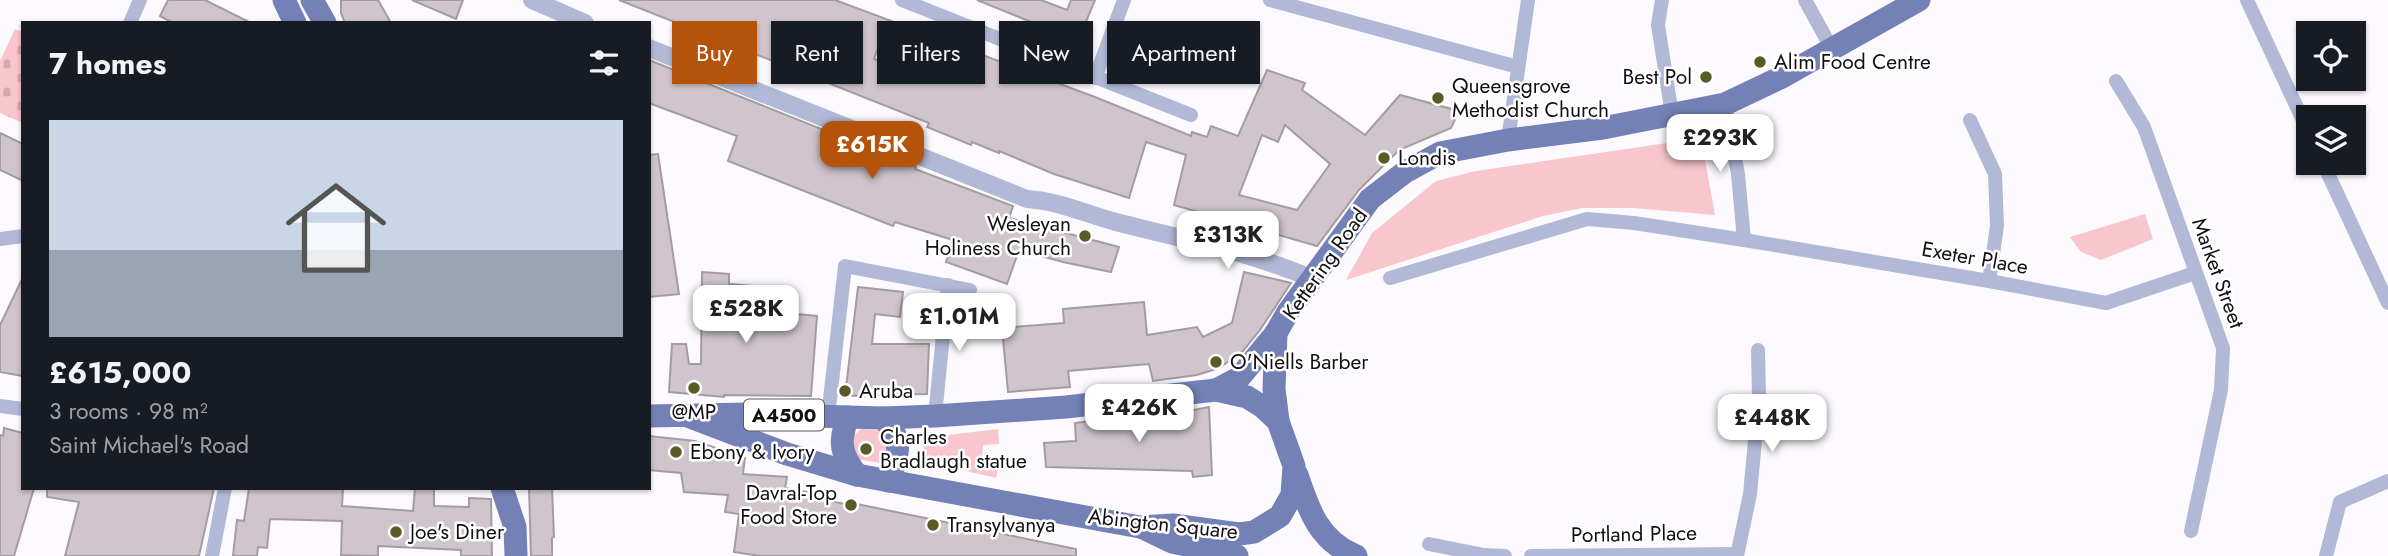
<!DOCTYPE html>
<html lang="en">
<head>
<meta charset="utf-8">
<style>
  :root { --surface:#171b24; --page:#20242c; --text:#f1f3f6; --muted:#9ea1a6; --accent:#b45309 }
  body { margin:0; font-family:Jost,sans-serif; background:var(--page); color:var(--text); height:100vh; display:flex; flex-direction:column; font-size:26px; white-space:nowrap }
  * { box-sizing:border-box; margin:0 }
  p { font-size:23px; color:var(--muted) }
  .icon { flex:none; width:38px; height:38px; fill:none; stroke:currentColor; stroke-width:2; stroke-linecap:round; stroke-linejoin:round }
  .map { position:relative; flex:1; overflow:hidden }
  .details { position:absolute; left:21px; top:21px; width:630px; height:469px; display:flex; flex-direction:column; background:var(--surface); border-radius:0px; box-shadow:0 2px 5px #0004 }
  .details>* { flex:none }
  .guide { position:absolute; left:672px; top:21px; width:665px; height:63px; display:flex; gap:14px }
  .controls { position:absolute; left:2296px; top:21px; display:grid; gap:14px }
  .controls a { display:grid; place-items:center; width:70px; height:70px; border-radius:0px; background:var(--surface); box-shadow:0 2px 5px #0004; font-size:35px }
  .price { position:absolute; translate:-50% -60px; padding:0 16px; border-radius:14px; background:#fff; color:#222; font-size:23px; line-height:46px; filter:drop-shadow(0 2px 4px #0008) }
  .price::after { content:''; position:absolute; left:50%; top:42px; width:21px; height:16px; margin-left:-10px; background:inherit; clip-path:polygon(0 0,100% 0,50% 100%) }
  .price.on { background:var(--accent); color:#fff }
  ul { padding:0; list-style:none }
  li { display:grid; align-content:center; gap:14px; height:371px; padding:0 28px }
  li span { display:grid; place-items:center; height:217px; border-radius:0px; color:#555 }
  li>.icon { margin-inline-start:auto }
  span .icon { width:126px; height:126px; fill:#fffc; stroke-width:1 }
  li b { font-size:30px }
  h2 { display:flex; justify-content:space-between; align-items:center; height:84px; padding:0 28px; font-size:30px }
  .pill { padding:0 24px; border-radius:0px; background:var(--surface); box-shadow:0 2px 5px #0004; font-size:24px; line-height:63px }
  .pill.on { background:var(--accent); color:#fff }
  .map>svg:first-child { display:block }
</style>
</head>
<body>
<div class="map">
<svg width="2388" height="556" viewBox="0 0 2388 556">
  <defs>
    <pattern id="cemetery-stones" width="16" height="16" patternUnits="userSpaceOnUse" patternTransform="scale(1.75)"><rect width="16" height="16" fill="#f8c6cc"/><path d="M2 7V4a2 2 0 0 1 4 0v3zM10 15v-3a2 2 0 0 1 4 0v3z" fill="#d4a9ae"/></pattern>
  </defs>
  <rect width="100%" height="100%" fill="#fcfafe"/>
  <g fill="#f8c6cc">
    <path d="M1701,138l14,77 -82,-7h-51l-39,8 -197,64 26,-47 64,-52 40,-10z"/>
    <path d="M2145,214l8,25 -52,21 -20,-8 -11,-15z"/>
    <path d="M861,429l18,1 10,7 -1,19 -8,7 -23,-4 -5,-22z"/>
    <path d="M998,429l1,15 -16,1 -1,15 18,2 -4,16 -72,-17 -1,-23z"/>
  </g>
  <path fill="url(#cemetery-stones)" d="M15,29l8,3v91l-23,-10v-52z"/>
  <g fill="#d0c5cc" stroke="#a59ba2" stroke-width="2" fill-rule="evenodd">
    <path d="M168,0h37l46,23h-78l-13,-7z"/>
    <path d="M341,0h37l13,23h-46l-4,-10z"/>
    <path d="M412,0h51l-7,19z"/>
    <path d="M619,0h216l260,97 96,39 1,-4 15,5 4,-11 27,10 29,-66 38,13 -3,7 63,45 35,-40 59,16 -8,17 -52,22 -40,40 -42,56 -143,-41 12,-50 -40,-13 -17,56 -75,-24 -55,-23v2l-27,-11 -1,3 -44,-18 2,-4zM884,33l27,9 -10,27 -27,-10zM1285,125l45,39 -33,46 -58,-15 23,-60 16,7z"/>
    <path d="M977,0h64l26,10 4,-10h24l-17,41z"/>
    <path d="M649,60l267,107 -1,2 98,37 -4,12 110,29 -8,25 -48,-10 -44,-12 -12,34 -61,-22 7,-22 -58,-18 -2,4 -165,-65 9,-25 -88,-33z"/>
    <path d="M0,133l23,11v37l-23,-11z"/>
    <path d="M658,154l21,140 -30,3v-142z"/>
    <path d="M702,272l27,2v10l50,4 -4,24 42,4 -6,80 -87,-1v2l-55,-5 3,-48h14l3,20h12z"/>
    <path d="M1244,272l47,11 -31,47 -17,21 -24,17 -22,7 -44,6 -4,-17 -81,7 2,16 -62,5 -6,-64 62,-5 -1,-14 81,-7 3,33 50,-8 6,10 29,-14z"/>
    <path d="M23,277v99l-23,-4v-47z"/>
    <path d="M858,287l45,5 -3,25 -25,-3 -3,30h57l-2,50 -82,2z"/>
    <path d="M1209,407l3,68 -19,2 -1,-6 -146,-4 -2,-24 32,-2 -1,-18 64,-9v7z"/>
    <path d="M4,428l19,5v55h11l-20,68h-14v-121l3,1z"/>
    <path d="M649,436l46,5 50,17 -2,16 44,3 -2,11 28,5 -1,5 45,8v-2l219,45v7h-316l-26,-4 5,-38 -14,-2 3,-17 -44,-3 -3,-19 -32,-3z"/>
    <path d="M47,488h167l-15,68h-134l14,-54 -32,-5z"/>
    <path d="M249,488h94l-1,18 71,5 2,-23h19v18l35,1v-9l22,1 1,57h-31v-6l-83,-4v10l-37,-1 1,-34 -72,-2 -3,29 -9,-1 -1,9h-24l4,-36 7,1z"/>
    <path d="M529,488h23l2,49 -2,1v18h-21z"/>
  </g>
  <g fill="none" stroke-linecap="round" stroke-linejoin="round">
    <g stroke="#b1b9d7" stroke-width="14">
      <path d="M902,0l289,115"/>
      <path d="M1270,0l248,67"/>
      <path d="M1662,0l-4,25 14,90"/>
      <path d="M1805,0l27,49"/>
      <path d="M2247,0l61,131"/>
      <path d="M130,23l10,-23"/>
      <path d="M1095,78l29,-78"/>
      <path d="M2116,81l28,46 79,221 -2,42 -30,141"/>
      <path d="M1725,104l13,70 6,66"/>
      <path d="M1970,120l25,54 2,52 -8,55"/>
      <path d="M1508,140l20,-140"/>
      <path d="M2323,163l65,140"/>
      <path d="M0,239l23,-3"/>
      <path d="M1390,278l197,-59 47,4 110,17 245,41 117,22 89,-30"/>
      <path d="M0,406l23,3"/>
      <path d="M935,416l13,-131"/>
      <path d="M828,417l17,-151 125,24"/>
      <path d="M1429,544l55,11 21,1"/>
      <path d="M212,556l13,-68"/>
      <path d="M1531,556l206,-2"/>
      <path d="M1737,556l13,-62 9,-95 -1,-49"/>
      <path d="M2326,556l14,-54 48,-21"/>
    </g>
    <g stroke="#b1b9d7" stroke-width="18">
      <path d="M532,0l53,23"/>
      <path d="M649,48l378,151c32,2 59,15 89,23 66,17 134,30 197,57"/>
    </g>
    <g stroke="#7481b6" stroke-width="23">
      <path d="M284,0l11,23"/>
      <path d="M312,0l13,23"/>
      <path d="M1276,333l-2,56 4,32"/>
      <path d="M1216,390l23,-12 37,-45 12,-21 82,-113 35,-27 35,-19 68,-13 95,-12 122,-24 57,-27 137,-77"/>
      <path d="M649,416l98,-2 136,4 52,-2 131,-9 150,-17 31,7 16,10 15,14 16,45 -2,29 -12,21 -26,16 -15,2 -66,-9 -33,2 -283,-52 -70,-21 -102,-39"/>
      <path d="M848,417c-10,25 -7,38 9,58"/>
      <path d="M883,418c21,21 16,37 5,63"/>
      <path d="M1297,475c12,36 22,66 59,81"/>
      <path d="M502,488l13,39 1,29"/>
      <path d="M1143,528l29,14 65,14"/>
    </g>
  </g>
  <g fill="#5a5a27" stroke="#fff" stroke-width="2.5">
    <circle cx="1760" cy="62" r="7"/>
    <circle cx="1706" cy="77" r="7"/>
    <circle cx="1438" cy="98" r="7"/>
    <circle cx="1384" cy="158" r="7"/>
    <circle cx="1085" cy="236" r="7"/>
    <circle cx="1216" cy="362" r="7"/>
    <circle cx="694" cy="388" r="7"/>
    <circle cx="845" cy="391" r="7"/>
    <circle cx="866" cy="449" r="7"/>
    <circle cx="676" cy="452" r="7"/>
    <circle cx="851" cy="505" r="7"/>
    <circle cx="933" cy="525" r="7"/>
    <circle cx="396" cy="532" r="7"/>
  </g>
  <g text-anchor="middle" dominant-baseline="central" stroke-width="5" stroke-linejoin="round" paint-order="stroke">
    <rect fill="#fff" stroke="#58575a" stroke-width="2" x="744" y="399.5" width="80" height="31" rx="5"/>
    <g font-size="19" font-weight="bold" fill="#110f13">
      <text x="784" y="415">A4500</text>
    </g>
    <g font-size="21" fill="#110f13" stroke="#fff" text-anchor="start">
      <text x="1774" y="62">Alim Food Centre</text>
      <text x="1692" y="77" text-anchor="end">Best Pol</text>
      <text x="1452" y="86">Queensgrove<tspan x="1452" dy="24">Methodist Church</tspan></text>
      <text x="1398" y="158">Londis</text>
      <text x="1071" y="224" text-anchor="end">Wesleyan<tspan x="1071" dy="24">Holiness Church</tspan></text>
      <text x="1230" y="362">O'Niells Barber</text>
      <text x="859" y="391">Aruba</text>
      <text x="694" y="412" text-anchor="middle">@MP</text>
      <text x="880" y="437">Charles<tspan x="880" dy="24">Bradlaugh statue</tspan></text>
      <text x="690" y="452">Ebony &amp; Ivory</text>
      <text x="837" y="493" text-anchor="end">Davral-Top<tspan x="837" dy="24">Food Store</tspan></text>
      <text x="947" y="525">Transylvanya</text>
      <text x="410" y="532">Joe's Diner</text>
    </g>
    <g font-size="21" fill="#110f13" stroke="#fff">
      <text transform="translate(1975 258) rotate(10)">Exeter Place</text>
      <text transform="translate(1325 264) rotate(-55)">Kettering Road</text>
      <text transform="translate(2218 273) rotate(70)">Market Street</text>
      <text transform="translate(1163 524) rotate(6)">Abington Square</text>
      <text transform="translate(1634 534) rotate(-1)">Portland Place</text>
    </g>
  </g>
</svg>
<div class="controls">
<a><svg class="icon" aria-label="locate" viewBox="0 0 24 24"><circle cx="12" cy="12" r="6"/><path d="M12 2v4M12 18v4M2 12h4M18 12h4"/></svg></a>
<a><svg class="icon" aria-label="layers" viewBox="0 0 24 24"><path d="M12 4l9 5-9 5-9-5zM3 14l9 5 9-5"/></svg></a>
</div>
<b class="price" style="left:1720px;top:174px">£293K</b>
<b class="price on" style="left:872px;top:181px">£615K</b>
<b class="price" style="left:1228px;top:271px">£313K</b>
<b class="price" style="left:746px;top:345px">£528K</b>
<b class="price" style="left:959px;top:353px">£1.01M</b>
<b class="price" style="left:1139px;top:444px">£426K</b>
<b class="price" style="left:1772px;top:454px">£448K</b>
<div class="guide">
<a class="pill on">Buy</a>
<a class="pill">Rent</a>
<a class="pill">Filters</a>
<a class="pill">New</a>
<a class="pill">Apartment</a>
</div>
<section class="details">
<h2>7 homes<svg class="icon" aria-label="filters" viewBox="0 0 24 24"><path d="M4 7h16M4 17h16"/><circle cx="9" cy="7" r="2"/><circle cx="15" cy="17" r="2"/></svg></h2>
<ul>
<li><span style="background:linear-gradient(#c9d6e8 60%,#9aa5b1 0)"><svg class="icon" aria-label="home" viewBox="0 0 24 24"><path d="M3 11l9-7 9 7M6 9v11h12V9"/></svg></span><div><b>£615,000</b><p>3 rooms · 98 m²</p><p>Saint Michael's Road</p></div></li>
</ul>
</section>
</div>
</body>
</html>
